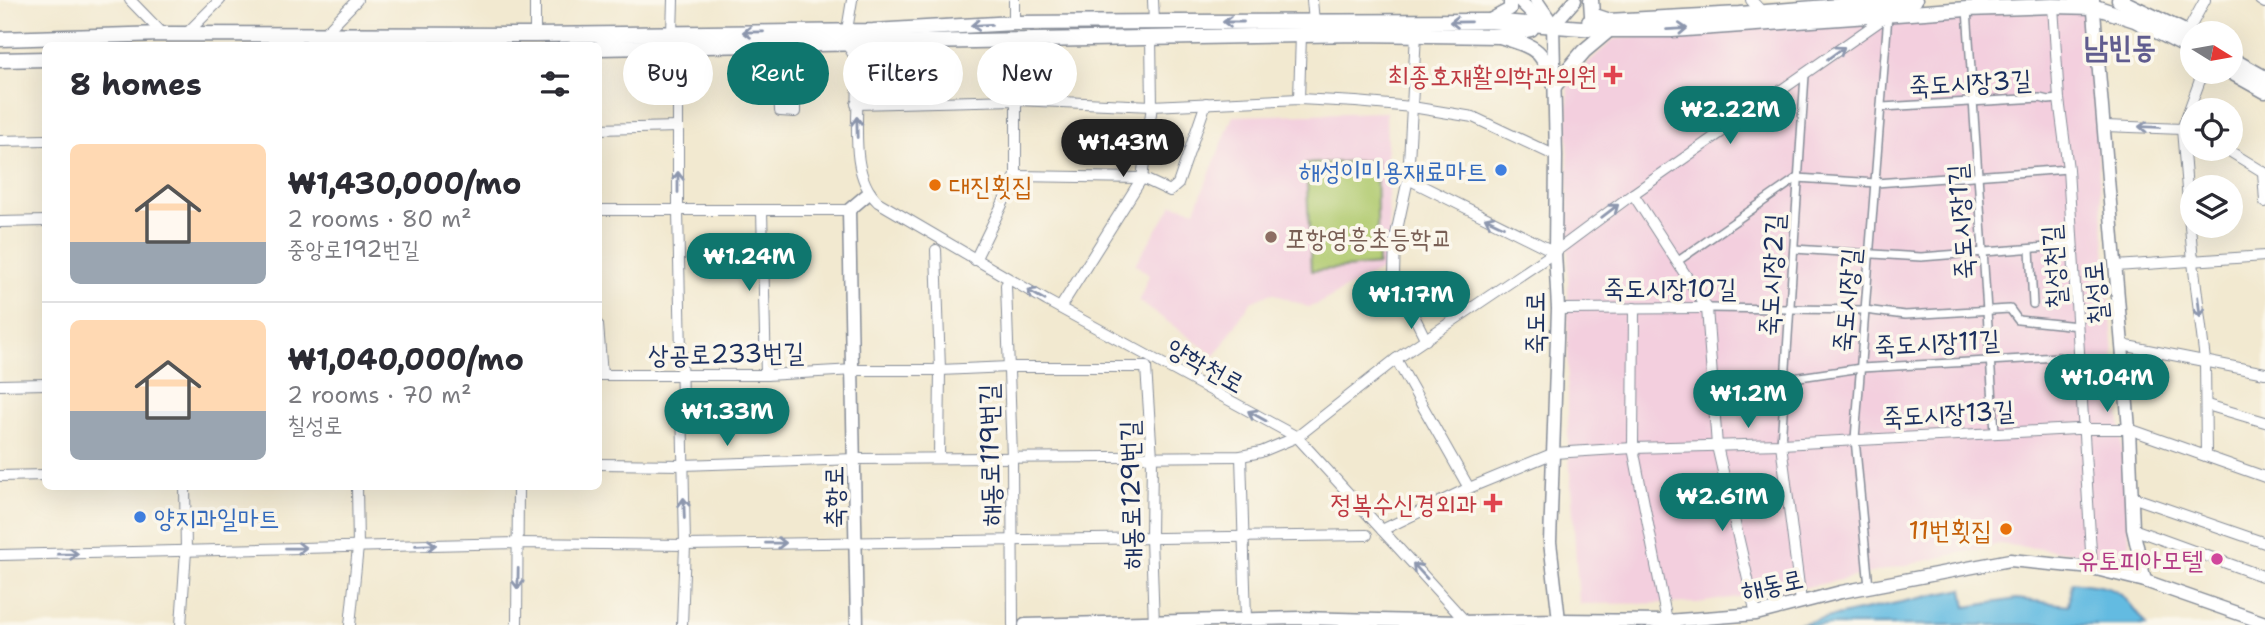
<!DOCTYPE html>
<html lang="en">
<head>
<meta charset="utf-8">
<style>
  :root { --surface:#fff; --page:#f2f2f3; --text:#2b2b33; --muted:#7c7c81; --line:#e1e1e2; --accent:#0f766e }
  body { margin:0; font-family:"Shantell Sans","Poor Story",sans-serif; background:var(--page); color:var(--text); height:100vh; display:flex; flex-direction:column; font-size:26px; white-space:nowrap }
  * { box-sizing:border-box; margin:0 }
  p { font-size:23px; color:var(--muted) }
  .icon { flex:none; width:38px; height:38px; fill:none; stroke:currentColor; stroke-width:2; stroke-linecap:round; stroke-linejoin:round }
  .map { position:relative; flex:1; overflow:hidden }
  .side { position:absolute; left:42px; top:42px; width:560px; height:448px; display:flex; flex-direction:column; background:var(--surface); border-radius:10px; box-shadow:0 7px 28px #0002 }
  .side>* { flex:none }
  .top-card { position:absolute; left:623px; top:42px; width:665px; height:63px; display:flex; gap:14px }
  .needle { width:46px; rotate:101deg }
  .fabs { position:absolute; left:2180px; top:21px; display:grid; gap:14px }
  .fabs a { display:grid; place-items:center; width:63px; height:63px; border-radius:50%; background:var(--surface); box-shadow:0 7px 28px #0002; font-size:35px }
  .price { position:absolute; translate:-50% -60px; padding:0 16px; border-radius:24px; background:var(--accent); color:#fff; font-size:23px; line-height:46px; filter:drop-shadow(0 2px 4px #0008) }
  .price::after { content:''; position:absolute; left:50%; top:42px; width:21px; height:16px; margin-left:-10px; background:inherit; clip-path:polygon(0 0,100% 0,50% 100%) }
  .price.on { background:#222; color:#fff }
  ul { padding:0; list-style:none }
  li { display:flex; align-items:center; gap:21px; height:175px; padding:0 28px }
  li+li { border-top:2px solid var(--line) }
  li span { display:grid; place-items:center; flex:none; width:196px; height:140px; border-radius:10px; color:#555 }
  li>.icon { margin-inline-start:auto }
  span .icon { width:84px; height:84px; fill:#fffc; stroke-width:1 }
  li b { font-size:30px }
  h2 { display:flex; justify-content:space-between; align-items:center; height:84px; padding:0 28px; font-size:30px }
  .chip { padding:0 24px; border-radius:32px; background:var(--surface); box-shadow:0 7px 28px #0002; font-size:24px; line-height:63px }
  .chip.on { background:var(--accent); color:#fff }
  .map>svg:first-child { display:block }
</style>
</head>
<body>
<div class="map">
<svg width="2265" height="625" viewBox="0 0 2265 625">
  <rect width="100%" height="100%" fill="#fbf7ec"/>
  <filter id="ink" filterUnits="userSpaceOnUse"><feTurbulence type="fractalNoise" baseFrequency=".0143" numOctaves="2"/><feDisplacementMap in="SourceGraphic" scale="14" xChannelSelector="R" yChannelSelector="G"/><feConvolveMatrix kernelMatrix="1 2 1 2 8 2 1 2 1" color-interpolation-filters="sRGB"/></filter>
  <filter id="wash" filterUnits="userSpaceOnUse"><feTurbulence type="fractalNoise" baseFrequency=".00686" numOctaves="4" result="noise"/><feDisplacementMap in="SourceGraphic" scale="28" xChannelSelector="R" yChannelSelector="G"/><feGaussianBlur stdDeviation="1.57" result="paint"/><feColorMatrix in="noise" values="0 0 0 0 0 0 0 0 0 0 0 0 0 0 0 0 0 1.4 0 .05"/><feComposite in="paint" operator="in"/></filter>
  <g filter="url(#wash)">
    <rect width="100%" height="100%" fill="#f2e9d0"/>
    <g fill="#f3cfde">
      <path d="M2090,11l9,162 32,387 -131,-16 -187,42 -115,17 -119,1 -11,-164v-359l46,-42 264,-24z"/>
      <path d="M1386,112l4,153 -74,40 -8,2 -36,-14 -21,9 -36,54 -76,-55 10,-26 -14,-11 38,-60 22,6 38,-94z"/>
    </g>
    <path fill="#b1ca6f" stroke="#667c66" stroke-width="2" d="M1376,160l2,105 -67,6 -5,-107z"/>
    <path fill="#64bbe1" stroke="#4075a0" stroke-width="2" d="M2072,582c47,6 46,5 74,43h-353l170,-36 3,18 50,-8 52,6z"/>
  </g>
  <g filter="url(#ink)">
    <g fill="none" stroke-linecap="round" stroke-linejoin="round">
      <defs>
        <g id="pedestrian">
          <path d="M1967,9l28,423"/>
          <path d="M1882,107l158,-9 8,2 11,-1"/>
          <path d="M1794,249l127,8 152,-12"/>
          <path d="M2030,249l3,55"/>
          <path d="M1678,261l119,-83 79,5 192,-14"/>
          <path d="M1707,308l158,2 40,5 105,-6 8,11 60,6"/>
          <path d="M1786,379l75,-11 197,-11"/>
          <path d="M1781,444l24,-369"/>
          <path d="M1869,587l-14,-148 33,-424"/>
        </g>
        <g id="minor">
          <path d="M130,0l33,34"/>
          <path d="M535,0v35"/>
          <path d="M852,0l-7,42c4,6 10,13 11,19 7,42 -12,109 22,141l169,99 250,136 169,185"/>
          <path d="M1014,0v23"/>
          <path d="M1153,0l1,22"/>
          <path d="M1312,0l2,22"/>
          <path d="M1751,0l11,12"/>
          <path d="M2260,0l5,3"/>
          <path d="M2053,6l6,93 9,70 24,399"/>
          <path d="M672,33l1,-33"/>
          <path d="M2187,33l18,-33"/>
          <path d="M186,34l34,-34"/>
          <path d="M324,34l33,-34"/>
          <path d="M1416,34l-8,145 -13,60 -1,37 32,64"/>
          <path d="M777,44l3,67 15,1v-6l-11,-1 -1,-65"/>
          <path d="M678,46v165l7,334 -3,80"/>
          <path d="M2203,72l-21,57 11,133 12,98 1,96"/>
          <path d="M1299,99l2,-65"/>
          <path d="M856,104l160,-4 136,6 147,-7 57,3 56,5 61,10 83,39"/>
          <path d="M2105,126l77,3 11,4"/>
          <path d="M598,129l80,-2"/>
          <path d="M0,141l46,-1"/>
          <path d="M2226,149l39,24"/>
          <path d="M2263,172l2,30"/>
          <path d="M1016,176l126,2 28,13 8,-7 28,-81"/>
          <path d="M1408,179l147,73"/>
          <path d="M1633,194l74,114 10,138 39,168"/>
          <path d="M598,210h251"/>
          <path d="M762,211l4,164"/>
          <path d="M0,222l46,-1"/>
          <path d="M936,250l4,120 -1,88"/>
          <path d="M975,260l41,-84v-76"/>
          <path d="M2116,266l149,-10"/>
          <path d="M1006,285l6,172 1,168"/>
          <path d="M1060,308l82,-130 10,-72 -1,-69"/>
          <path d="M1634,308l-1,140 34,173"/>
          <path d="M1558,309l149,-1"/>
          <path d="M598,325l4,50"/>
          <path d="M2122,345l143,28"/>
          <path d="M1396,359l73,129"/>
          <path d="M598,375h168l88,-5h86l69,-3h137l6,90 -1,81 3,87"/>
          <path d="M0,385l46,-1"/>
          <path d="M2207,405l58,17"/>
          <path d="M1781,444l20,158"/>
          <path d="M1241,456l5,163"/>
          <path d="M598,464l85,1 173,-6 385,-3 20,-4 36,-15 99,-78 159,-107 78,-58 254,-178"/>
          <path d="M0,476l46,-1"/>
          <path d="M2132,497l133,46"/>
          <path d="M2133,529l132,48"/>
          <path d="M1382,530l87,-42 85,-35 79,-5 148,-4 295,-15h53l136,48"/>
          <path d="M0,555l518,-12 167,2 682,-10"/>
          <path d="M181,625l5,-74 -1,-65"/>
          <path d="M350,625l8,-78 -1,-61"/>
          <path d="M517,625l1,-139"/>
        </g>
        <g id="tertiary">
          <path d="M2093,0l36,429 4,100 12,52"/>
          <path d="M1560,625l-1,-5 108,1 89,-7 85,-22 169,-32 82,8 53,13 120,42"/>
        </g>
        <g id="secondary">
          <path d="M1519,0l15,15 19,10"/>
          <path d="M1536,0l15,22"/>
          <path d="M1488,21l22,-12v-9"/>
          <path d="M857,625l-8,-415 20,-17"/>
          <path d="M1025,625l274,-7 160,4 100,-2 -9,-78 8,-233 -3,-57 1,-96 -3,-131 22,-25"/>
        </g>
        <g id="primary">
          <path d="M1591,0l1,15 15,5"/>
          <path d="M2119,0l74,36"/>
          <path d="M1589,22l151,-8 175,-14"/>
          <path d="M1500,36c37,12 41,12 55,49"/>
          <path d="M0,39l163,-5 372,1 338,-4 141,-8 158,-1 316,-1 121,9h63l295,-21 86,-3 42,1 40,13 58,30"/>
          <path d="M598,48l760,-14 141,2 32,-7"/>
          <path d="M2231,59l34,19"/>
          <path d="M0,60l46,-1"/>
          <path d="M2231,72l34,19"/>
          <path d="M1555,85l29,-34 25,-21"/>
        </g>
      </defs>
      <use href="#pedestrian" stroke="#868c97" stroke-width="10"/>
      <use href="#minor" stroke="#868c97" stroke-width="12"/>
      <use href="#tertiary" stroke="#868c97" stroke-width="15"/>
      <use href="#secondary" stroke="#868c97" stroke-width="15"/>
      <use href="#primary" stroke="#868c97" stroke-width="17"/>
      <use href="#pedestrian" stroke="#fff" stroke-width="7"/>
      <use href="#minor" stroke="#fff" stroke-width="10"/>
      <use href="#tertiary" stroke="#fff" stroke-width="12"/>
      <use href="#secondary" stroke="#fff" stroke-width="12"/>
      <use href="#primary" stroke="#fff" stroke-width="14"/>
    </g>
    <defs><path id="oneway-shaft" d="M-6 0H5M1.5-3L5.5 0L1.5 3" fill="none" stroke-width="1.6" stroke-linecap="round" stroke-linejoin="round" transform="scale(1.75)"/></defs>
    <g stroke="#8d97ae">
      <use href="#oneway-shaft" transform="translate(1233 22) rotate(-180)"/>
      <use href="#oneway-shaft" transform="translate(1460 22) rotate(179)"/>
      <use href="#oneway-shaft" transform="translate(981 25) rotate(177)"/>
      <use href="#oneway-shaft" transform="translate(1677 29) rotate(-3)"/>
      <use href="#oneway-shaft" transform="translate(753 32) rotate(179)"/>
      <use href="#oneway-shaft" transform="translate(1836 53) rotate(-36)"/>
      <use href="#oneway-shaft" transform="translate(857 127) rotate(-91)"/>
      <use href="#oneway-shaft" transform="translate(2149 127) rotate(-178)"/>
      <use href="#oneway-shaft" transform="translate(678 182) rotate(-90)"/>
      <use href="#oneway-shaft" transform="translate(1610 211) rotate(-37)"/>
      <use href="#oneway-shaft" transform="translate(1494 222) rotate(-154)"/>
      <use href="#oneway-shaft" transform="translate(1036 295) rotate(-150)"/>
      <use href="#oneway-shaft" transform="translate(2199 307) rotate(83)"/>
      <use href="#oneway-shaft" transform="translate(1257 416) rotate(-151)"/>
      <use href="#oneway-shaft" transform="translate(684 508) rotate(-92)"/>
      <use href="#oneway-shaft" transform="translate(776 543) rotate(-1)"/>
      <use href="#oneway-shaft" transform="translate(426 545) rotate(-2)"/>
      <use href="#oneway-shaft" transform="translate(296 548) rotate(-1)"/>
      <use href="#oneway-shaft" transform="translate(68 554) rotate(-1)"/>
      <use href="#oneway-shaft" transform="translate(1420 571) rotate(-133)"/>
      <use href="#oneway-shaft" transform="translate(518 579) rotate(91)"/>
    </g>
  </g>
  <g fill="#e0444e" stroke="#fbf7ec" stroke-width="2.5">
    <path d="M1609.5 64.5h7v7h7v7h-7v7h-7v-7h-7v-7h7z"/>
    <path d="M1489.5 492.5h7v7h7v7h-7v7h-7v-7h-7v-7h7z"/>
  </g>
  <g fill="#3f7fe0" stroke="#fbf7ec" stroke-width="2.5">
    <circle cx="1501" cy="170" r="7"/>
    <circle cx="140" cy="517" r="7"/>
  </g>
  <g fill="#e8710a" stroke="#fbf7ec" stroke-width="2.5">
    <circle cx="935" cy="185" r="7"/>
    <circle cx="2006" cy="529" r="7"/>
  </g>
  <circle fill="#8d6e63" stroke="#fbf7ec" stroke-width="2.5" cx="1271" cy="237" r="7"/>
  <circle fill="#d1479c" stroke="#fbf7ec" stroke-width="2.5" cx="2217" cy="559" r="7"/>
  <g text-anchor="middle" dominant-baseline="central" stroke-width="7" stroke-linejoin="round" paint-order="stroke">
    <g font-size="26" fill="#be3a42" stroke="#fbf7ec" text-anchor="end">
      <text x="1597" y="75">최종호재활의학과의원</text>
      <text x="1477" y="503">정복수신경외과</text>
    </g>
    <g font-size="26" fill="#1b2f5e" stroke="#fbf7ec">
      <text transform="translate(1970 82) rotate(-3)">죽도시장3길</text>
      <text transform="translate(1960 222) rotate(-94)">죽도시장1길</text>
      <text transform="translate(2053 267) rotate(-94)">칠성천길</text>
      <text transform="translate(1771 275) rotate(-87)">죽도시장2길</text>
      <text x="1670" y="287">죽도시장10길</text>
      <text transform="translate(2095 293) rotate(-95)">칠성로</text>
      <text transform="translate(1846 300) rotate(-85)">죽도시장길</text>
      <text transform="translate(1534 323) rotate(-90)">죽도로</text>
      <text transform="translate(1937 342) rotate(-3)">죽도시장11길</text>
      <text transform="translate(726 353) rotate(-1)">상공로233번길</text>
      <text transform="translate(1206 365) rotate(29)">양학천로</text>
      <text transform="translate(1948 413) rotate(-3)">죽도시장13길</text>
      <text transform="translate(989 455) rotate(-91)">해동로119번길</text>
      <text transform="translate(1130 495) rotate(-91)">해동로129번길</text>
      <text transform="translate(833 497) rotate(-90)">축항로</text>
      <text transform="translate(1772 584) rotate(-12)">해동로</text>
    </g>
    <g font-size="26" fill="#366cbe" stroke="#fbf7ec" text-anchor="end">
      <text x="1487" y="170">해성이미용재료마트</text>
      <text x="154" y="517" text-anchor="start">양지과일마트</text>
    </g>
    <g font-size="26" fill="#c56008" stroke="#fbf7ec" text-anchor="start">
      <text x="949" y="185">대진횟집</text>
      <text x="1992" y="529" text-anchor="end">11번횟집</text>
    </g>
    <g font-size="26" fill="#785e54" stroke="#fbf7ec" text-anchor="start">
      <text x="1285" y="237">포항영흥초등학교</text>
    </g>
    <g font-size="26" fill="#b23c85" stroke="#fbf7ec" text-anchor="end">
      <text x="2203" y="559">유토피아모텔</text>
    </g>
    <g font-size="30" font-weight="bold" fill="#605c8f" stroke="#fbf7ec">
      <text x="2120" y="46">남빈동</text>
    </g>
  </g>
</svg>
<div class="fabs">
<a><svg class="needle" viewBox="-14 -14 28 28"><path d="M0-13l5 13h-10z" fill="#e53935"/><path d="M0 13l5-13h-10z" fill="#7c7c81"/></svg></a>
<a><svg class="icon" aria-label="locate" viewBox="0 0 24 24"><circle cx="12" cy="12" r="6"/><path d="M12 2v4M12 18v4M2 12h4M18 12h4"/></svg></a>
<a><svg class="icon" aria-label="layers" viewBox="0 0 24 24"><path d="M12 4l9 5-9 5-9-5zM3 14l9 5 9-5"/></svg></a>
</div>
<b class="price" style="left:1730px;top:146px">₩2.22M</b>
<b class="price on" style="left:1123px;top:179px">₩1.43M</b>
<b class="price" style="left:749px;top:293px">₩1.24M</b>
<b class="price" style="left:1411px;top:331px">₩1.17M</b>
<b class="price" style="left:2107px;top:414px">₩1.04M</b>
<b class="price" style="left:1748px;top:430px">₩1.2M</b>
<b class="price" style="left:727px;top:448px">₩1.33M</b>
<b class="price" style="left:1722px;top:533px">₩2.61M</b>
<div class="top-card">
<a class="chip">Buy</a>
<a class="chip on">Rent</a>
<a class="chip">Filters</a>
<a class="chip">New</a>
</div>
<section class="side">
<h2>8 homes<svg class="icon" aria-label="filters" viewBox="0 0 24 24"><path d="M4 7h16M4 17h16"/><circle cx="9" cy="7" r="2"/><circle cx="15" cy="17" r="2"/></svg></h2>
<ul>
<li><span style="background:linear-gradient(#ffd9b3 70%,#9aa5b1 0)"><svg class="icon" aria-label="home" viewBox="0 0 24 24"><path d="M3 11l9-7 9 7M6 9v11h12V9"/></svg></span><div><b>₩1,430,000/mo</b><p>2 rooms · 80 m²</p><p>중앙로192번길</p></div></li>
<li><span style="background:linear-gradient(#ffd9b3 65%,#9aa5b1 0)"><svg class="icon" aria-label="home" viewBox="0 0 24 24"><path d="M3 11l9-7 9 7M6 9v11h12V9"/></svg></span><div><b>₩1,040,000/mo</b><p>2 rooms · 70 m²</p><p>칠성로</p></div></li>
</ul>
</section>
</div>
</body>
</html>
